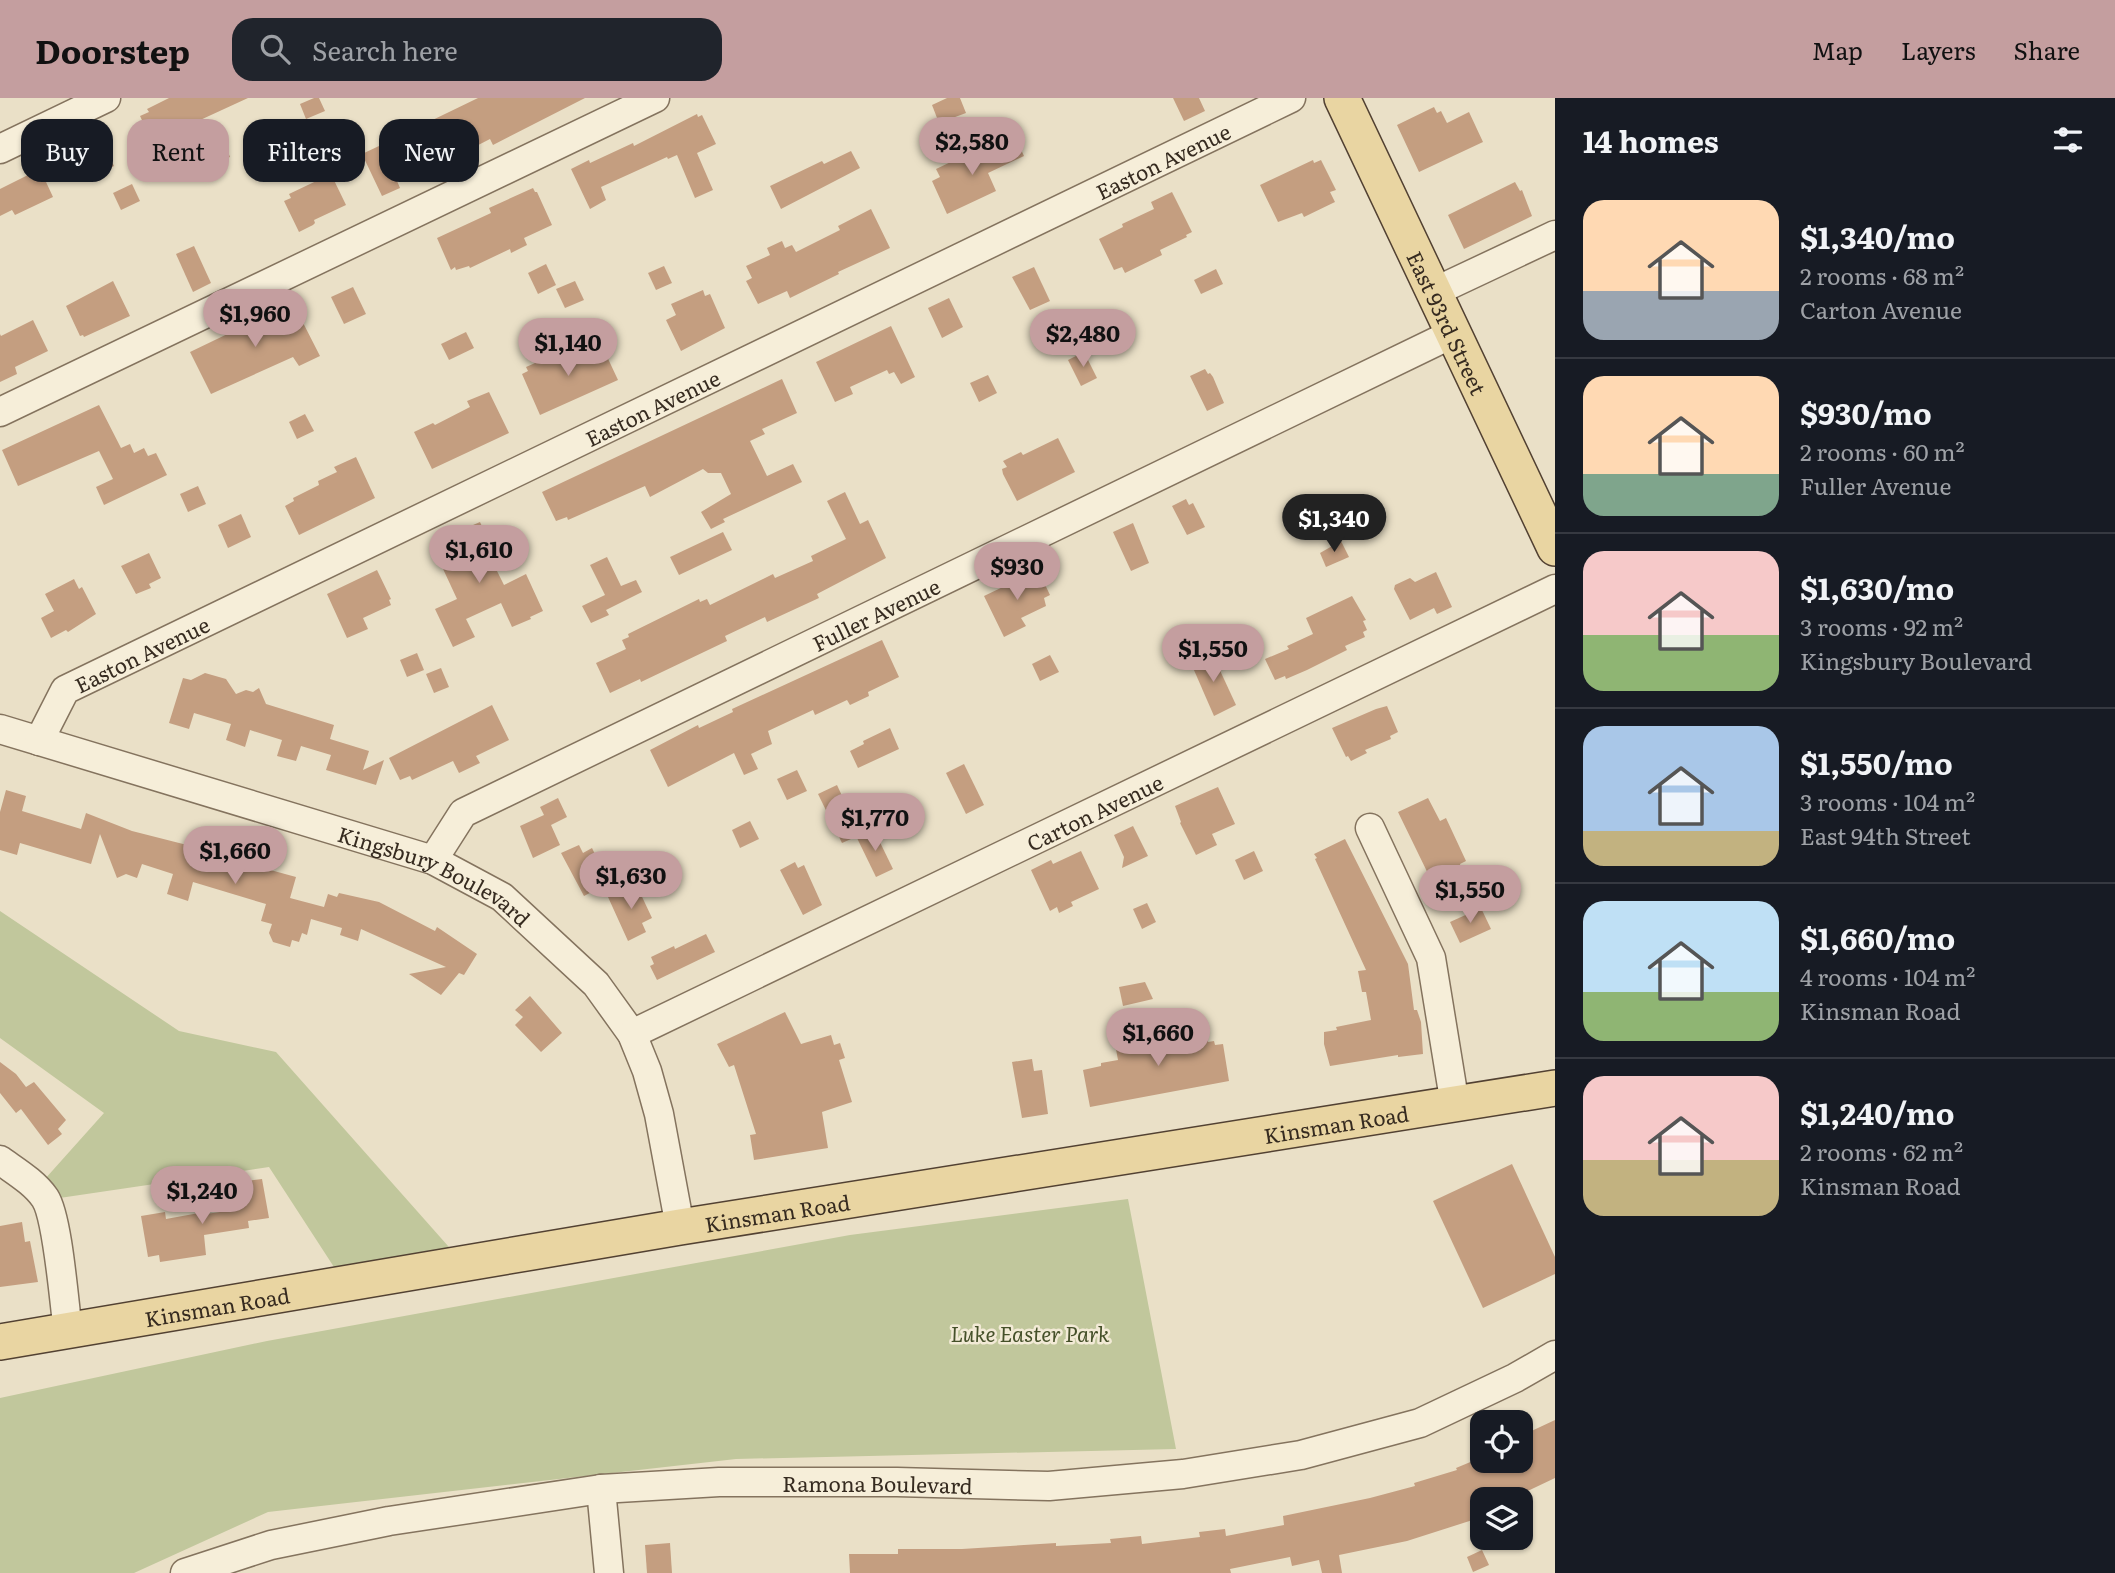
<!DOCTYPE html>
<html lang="en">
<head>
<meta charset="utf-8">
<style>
  :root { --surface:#171b24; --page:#20242c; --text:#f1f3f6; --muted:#9ea1a6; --line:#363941; --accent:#c49e9f }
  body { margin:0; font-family:Literata,serif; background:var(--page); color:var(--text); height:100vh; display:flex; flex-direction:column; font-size:26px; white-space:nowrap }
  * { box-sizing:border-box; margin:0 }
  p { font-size:23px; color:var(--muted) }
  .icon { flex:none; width:38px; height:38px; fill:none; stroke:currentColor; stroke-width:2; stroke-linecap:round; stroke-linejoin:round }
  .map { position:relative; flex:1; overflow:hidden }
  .sheet { display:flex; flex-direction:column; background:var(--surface); width:560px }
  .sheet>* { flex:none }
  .hud { position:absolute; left:21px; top:21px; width:665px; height:63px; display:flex; gap:14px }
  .buttons { position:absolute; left:1470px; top:1312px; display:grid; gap:14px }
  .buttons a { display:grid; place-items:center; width:63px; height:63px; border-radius:14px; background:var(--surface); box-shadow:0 2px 5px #0004; font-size:35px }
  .price { position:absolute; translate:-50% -60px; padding:0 16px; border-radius:24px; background:var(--accent); color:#111; font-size:23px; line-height:46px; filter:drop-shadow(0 2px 4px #0008) }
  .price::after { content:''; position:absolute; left:50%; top:42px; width:21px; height:16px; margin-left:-10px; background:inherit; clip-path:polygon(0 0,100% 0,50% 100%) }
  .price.selected { background:#222; color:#fff }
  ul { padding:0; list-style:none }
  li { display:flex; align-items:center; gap:21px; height:175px; padding:0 28px }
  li+li { border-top:2px solid var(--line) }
  li span { display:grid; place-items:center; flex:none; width:196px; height:140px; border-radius:21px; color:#555 }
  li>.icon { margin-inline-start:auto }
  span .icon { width:84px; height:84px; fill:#fffc; stroke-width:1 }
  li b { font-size:30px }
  h2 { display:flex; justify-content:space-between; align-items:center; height:84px; padding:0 28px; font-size:30px }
  .pill { padding:0 24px; border-radius:21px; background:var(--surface); box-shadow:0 2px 5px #0004; font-size:24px; line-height:63px }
  .pill.selected { background:var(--accent); color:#111 }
  header { display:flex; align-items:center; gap:42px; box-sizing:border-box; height:98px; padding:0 35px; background:var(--accent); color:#111 }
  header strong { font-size:33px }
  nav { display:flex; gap:38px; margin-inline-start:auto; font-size:24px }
  .search { width:490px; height:63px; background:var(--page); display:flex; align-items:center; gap:18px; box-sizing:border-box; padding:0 24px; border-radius:21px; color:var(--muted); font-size:26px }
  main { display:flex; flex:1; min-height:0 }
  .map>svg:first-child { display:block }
</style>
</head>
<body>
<header>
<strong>Doorstep</strong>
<div class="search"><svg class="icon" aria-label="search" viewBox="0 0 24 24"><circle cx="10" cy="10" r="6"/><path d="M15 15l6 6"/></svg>Search here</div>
<nav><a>Map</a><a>Layers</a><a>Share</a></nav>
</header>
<main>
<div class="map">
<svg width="1555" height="1475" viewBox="0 0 1555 1475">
  <rect width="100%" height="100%" fill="#eae0c7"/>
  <g fill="#c1c79c">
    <path d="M0,813l179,120 97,21 188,212 -119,20 -76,-117 -223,33 -10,-11 68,-76 -104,-75z"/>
    <path d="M1128,1101l48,250 -440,10 -468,53 -134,61h-134v-175l267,-57 583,-106z"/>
  </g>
  <g fill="#c49e80">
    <path d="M169,0h79l-63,29 -2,-4 -32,16 -11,-23 9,-4 -2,-3z"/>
    <path d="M314,0h5l6,13 -19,8 -6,-15z"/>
    <path d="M478,0h107l-92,47 -3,-6 -37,19 2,4 -18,9 -21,-43z"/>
    <path d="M947,0h13l6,15 -27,10 -7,-18z"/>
    <path d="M1173,0h26l6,13 -21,10z"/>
    <path d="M1434,9l3,6 4,-2 6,12 22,-11 14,30 -64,30 -22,-47z"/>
    <path d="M697,16l1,3 4,-2 14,29 -19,9 16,37 -18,8 -18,-43 -9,4 -1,-2 -66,30 5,13 -16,9 -19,-40 18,-9 1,3 43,-20 1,3z"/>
    <path d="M1017,43l7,15 -36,17 8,18 -49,23 -15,-33 8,-4 -4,-8 40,-19 4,9z"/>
    <path d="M224,44l6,15 -15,6 -7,-14z"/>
    <path d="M104,46l10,22 -22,11 -11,-22z"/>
    <path d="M379,48l8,17 2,-1 11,26 -18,8 -20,-42z"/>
    <path d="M851,53l9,17 -79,41 -11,-23 52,-25 2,3z"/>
    <path d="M1313,62l1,3 7,-3 15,30 -6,2 5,10 -31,15 -2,-4 -24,9 -18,-37z"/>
    <path d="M40,71l13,28 -38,18 -3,-5 -12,6v-27z"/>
    <path d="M331,76l15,31 -32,15 1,3 -2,2 -14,7 -15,-31 7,-3 -2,-4z"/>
    <path d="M1515,84l5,9 2,-1 10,26 -68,33 -16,-34z"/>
    <path d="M132,86l8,17 -19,9 -8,-17z"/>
    <path d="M533,90l2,4h2l15,33 -28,13 3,7 -16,8 -1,-4 -40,19 -1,-2 -13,4 -1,-3 -4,3 -14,-32 54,-25 -2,-5z"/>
    <path d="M1172,94l20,40 -6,3 1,2 -27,13 2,5 -37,18 -3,-6 -8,3 -15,-31 24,-12 -1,-3 32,-15 -3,-7z"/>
    <path d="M871,111l19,39 -52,24 1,2 -49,24 -3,-7 -29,13 -12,-23 6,-3 -6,-12 24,-11 -3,-7 15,-7 3,7 7,-3 4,7 44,-22 -2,-4z"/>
    <path d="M194,148l17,37 -18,9 -17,-38z"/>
    <path d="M546,166l10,21 -18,9 -10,-21z"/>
    <path d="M664,168l8,17 -16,7 -8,-17z"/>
    <path d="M1034,169l16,34 -20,9 -18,-33z"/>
    <path d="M1216,171l7,15 -22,10 -7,-14z"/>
    <path d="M113,183l17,35 -46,21 -1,-2 -3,1 -14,-30z"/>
    <path d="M575,183l9,19 -19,8 -9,-19z"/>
    <path d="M353,189l13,27 -22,10 -13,-27z"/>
    <path d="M703,192l2,6 5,-2 15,34 -44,23 -15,-31 10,-5 -5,-11z"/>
    <path d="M949,200l14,29 -21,11 -14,-30z"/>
    <path d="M290,206l4,7 2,-2 24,47 -21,10 -6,-9 -82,37 -21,-42z"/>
    <path d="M33,222l15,31 -33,16 2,7 -17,8v-48l1,2z"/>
    <path d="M891,228l24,51 -14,7 -7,-12 -5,2 -2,-4 -37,17 3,7 -18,8 -19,-40z"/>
    <path d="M466,234l8,16 -25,12 -8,-16z"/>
    <path d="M603,250l15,32 -78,35 -18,-41 6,-3 -2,-4 32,-14 3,6 9,-4 1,2 18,-8 3,4z"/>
    <path d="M1084,254l13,26 -16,8 -13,-26z"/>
    <path d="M1205,271l3,5 2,-1 3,4 11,26 -17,8 -17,-35z"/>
    <path d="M988,277l9,18 -18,9 -9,-19z"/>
    <path d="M782,281l15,34 -35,16 3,5 -15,7 17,35 26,-12 9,18 -79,37 2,3 -14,7 -10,-17 30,-18 -10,-21h-13l-5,-4 -53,28 -5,-11 -77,34 -1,-3 -11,4 -14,-29z"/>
    <path d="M489,294l20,41 -77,36 -18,-37 19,-9 2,2 35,-18 -3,-6z"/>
    <path d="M99,307l22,43 9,-4 4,9 10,-5 4,8 8,-3 11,22 -63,30 -8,-18 17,-8 -14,-28 -81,35 -16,-36z"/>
    <path d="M305,316l9,17 -17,8 -8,-17z"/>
    <path d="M1058,340l17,34 -58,29 -14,-27 -1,-5 5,-2 -4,-6 18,-9 2,3z"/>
    <path d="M356,359l19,41 -76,37 -14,-29 9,-5 -1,-3 26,-13 -1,-4 19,-9 -3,-5z"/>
    <path d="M198,388l8,18 -18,8 -8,-18z"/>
    <path d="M845,394l15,32 8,-4 18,38 -69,36 2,4 -52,24 -2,-5 -40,19 2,5 -86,41 -1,-3 -30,14 -14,-30 30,-14 -4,-9 7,-3 -1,-3 71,-35 1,3 7,-3 3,6 63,-31 2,4 38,-17 -2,-5 35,-17 -19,-38z"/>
    <path d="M1186,401l3,6 4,-2 12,24 -18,8 -15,-29z"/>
    <path d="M241,416l10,23 -23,11 -10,-23z"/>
    <path d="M480,424l13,28 -5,3 16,32 22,-11 17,37 -13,6 1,2 -19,8 -11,-24 -35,16 9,18 -22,10 -18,-38 22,-10 -26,-56z"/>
    <path d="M1133,425l16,40 -18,8 -18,-39z"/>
    <path d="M723,434l9,18 -53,25 -9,-18z"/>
    <path d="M1341,443l8,16 -23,10 -6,-14z"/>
    <path d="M149,455l12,25 -12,6 2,4 -15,6 -15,-28z"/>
    <path d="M607,459l14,29 15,-6 6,12 -36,18 3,5 -18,8 -9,-17 23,-11 -15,-30z"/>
    <path d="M377,472l14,29 -2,1 2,5 -28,13 5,11 -21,9 -20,-44z"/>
    <path d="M1038,472l12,25 -6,3 2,8 -25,12 5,8 -22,11 -20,-41z"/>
    <path d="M1436,474l16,35 -15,7 -3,-6 -24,12 -16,-31 1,-4 15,-7 5,4z"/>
    <path d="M74,481l5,10 3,-2 14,27 -28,18 -2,-2 -15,8 -10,-20 13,-7 -9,-17z"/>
    <path d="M1352,498l14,24 -3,1 4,9 -4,2 2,5 -20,9 2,4 -40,20 -21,9 -1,-3 -10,4 -10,-21 24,-10 -2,-3 26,-12 -7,-16z"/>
    <path d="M882,542l17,37 -31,15 1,4 -19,9 -3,-5 -32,15 -2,-5 -45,21 4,13 -21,10 7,15 -14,6 -10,-22 -66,34 -18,-37 48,-25 1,3 34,-16 -1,-3z"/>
    <path d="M1211,553l25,54 -22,11 -24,-55z"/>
    <path d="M417,555l7,17 -17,7 -7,-17z"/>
    <path d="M1050,557l9,17 -19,9 -8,-17z"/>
    <path d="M441,570l8,19 -15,6 -8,-19z"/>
    <path d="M205,575l21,6 10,15 10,-4 7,2 6,-4 7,16 68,21 -4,14 39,12 -6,19 21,-10 -8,25 -50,-15 5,-15 -30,-9 -5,15 -19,-5 5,-16 -32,-10 -5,17 -19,-7 5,-16 -37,-11 -5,16 -20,-6 14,-45 8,2z"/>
    <path d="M492,607l17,35 -33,16 4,7 -21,10 -6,-12 -41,19 -2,-4 -10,4 -11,-22z"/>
    <path d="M1387,608l11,26 -8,4 1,3 -26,11 2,3 -16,8 -3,-5 -2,1 -14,-29 44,-19z"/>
    <path d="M890,630l9,21 -41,19 -8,-17 14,-7 -1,-3z"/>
    <path d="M964,666l20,41 -18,9 -20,-41z"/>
    <path d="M797,672l10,21 -20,9 -10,-21z"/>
    <path d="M837,687l23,50 -18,8 -24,-49z"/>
    <path d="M1218,689l17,37 -23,10 5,11 -21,10 -16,-32 1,-1 -6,-16z"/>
    <path d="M6,692l20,6 -4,15 59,18 5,-16 46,18 55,14 16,7 -1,4 34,10 2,-5 58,16 -6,21 34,9 4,-13 9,3 2,-4 40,9 56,29 2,-4 40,27 -13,21 -5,-2 -18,22 -32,-21 37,-7 -85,-38 -3,12 -18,-6 2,-7 -31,-9 -4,16 -5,-2 -3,9 -7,-2 -2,7 -17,-5 -4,-9 3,-9 -11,-3 5,-17 -73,-22 -5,19 -21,-7 6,-20 -31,-10 -5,14 -11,-4 -9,4 -17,-44 -9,30 -71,-21 -3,12 -17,-5v-38z"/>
    <path d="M558,700l9,19 -16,8 9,20 -27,13 -13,-32 24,-11 -4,-8z"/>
    <path d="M1428,700l12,23 6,-3 20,43 -6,3 3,10 -28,14 -37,-76z"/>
    <path d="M750,723l9,18 -19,9 -8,-18z"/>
    <path d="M1133,728l15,30 -26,12 2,-11 -10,-22z"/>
    <path d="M874,732l19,39 -17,8 -19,-39z"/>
    <path d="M1345,741l63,125 6,46h3l4,12 2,32 -25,3v-2l-68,11 -6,-22v-12l13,-2 -1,-3 35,-7 -5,-28h-4l-4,-21 8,-1 -51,-111 2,-1 -3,-4z"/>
    <path d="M579,747l4,8 9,-5 17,35 -25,13 -23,-43z"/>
    <path d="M1081,753l18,38 -28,13 2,4 -14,7 -2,-6 -7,4 -19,-41 20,-10 2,4z"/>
    <path d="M1254,753l9,20 -19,9 -9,-20z"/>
    <path d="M795,764l3,6 6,-3 18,40 -19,10 -23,-45z"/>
    <path d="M636,786l16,34 -10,5 4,9 -18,9 -20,-44z"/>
    <path d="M1147,805l9,19 -14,7 -9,-20z"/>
    <path d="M1481,810l10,21 -31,14 -10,-21z"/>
    <path d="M706,836l9,18 -58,28 -7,-14 4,-2 -3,-7 23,-11 1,3z"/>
    <path d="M1145,884l8,17 -30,7 -4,-19z"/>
    <path d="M530,898l32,37 -21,19 -26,-27 8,-8 -8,-7z"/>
    <path d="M785,914l16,32 30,-9 3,10 6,-2 5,15 -6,2 13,42 -30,10 6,36 -74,12 -4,-25 6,-1 -22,-69 -5,2 -12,-23z"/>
    <path d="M1203,918l5,26 6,-1 1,4 8,-1 6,37 -139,26 -7,-37 18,-4v-3l17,-3 -3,-16 27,-4 2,9 45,-7 -4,-22z"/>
    <path d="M1032,961l2,12 8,-1 6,44 -26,4 -10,-56z"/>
    <path d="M0,964l16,12 10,13 8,-5 32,38 -8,9 4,5 -14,11 -27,-36 -5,4 -16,-20z"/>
    <path d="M1512,1066l43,93v17l-72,34 -50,-107z"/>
    <path d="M262,1081l7,39 -21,3 1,7 -45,7 2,20 -46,7 -1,-7 -11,2 -7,-41 24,-4 1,7 33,-6v2l35,-5 -2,-16 15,-3 -1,-10z"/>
    <path d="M22,1124l3,20 5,-1 8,41 -38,5v-61z"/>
    <path d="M1555,1322v58l-46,22h-27v17l-75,24 -68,14 3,18h-20l-3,-13 -27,6 -2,-9 -60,12 1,4h-381l-1,-19h49v-5h64l94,-6v3l55,-3 -1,-4 31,-3 1,8 58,-7 -1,-5 26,-3 1,7 58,-11 -1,-9 87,-18 45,-12 -1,-3 43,-13 -1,-2 24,-10 3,8 10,-5h28v-25z"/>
    <path d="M670,1445l2,30h-25l-2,-28z"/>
    <path d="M1482,1452l7,15 -16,7 -6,-15z"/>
  </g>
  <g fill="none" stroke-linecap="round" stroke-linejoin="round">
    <defs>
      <g id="minor">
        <path d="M0,51l106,-51"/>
        <path d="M1434,194l121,-57"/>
        <path d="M0,314l655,-314"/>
        <path id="s1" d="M0,631l433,131 69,37 94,87 36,50 15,37 12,43 21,113"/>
        <path id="s2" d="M39,643l26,-51 1226,-592"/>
        <path d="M1370,730l61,130 24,147"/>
        <path id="s3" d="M433,762l30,-47 991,-480"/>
        <path id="s4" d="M632,936l923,-445"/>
        <path d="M0,1062c15,11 34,22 45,38 13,20 19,105 23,133"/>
        <path d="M601,1391l8,84"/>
        <path id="s5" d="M185,1475l86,-28 118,-24 212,-32 118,-7h178l152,4 134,-12 118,-19 119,-32 95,-45 40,-23"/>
      </g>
      <g id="major">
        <path id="s6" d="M1342,0l213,450"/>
        <path id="s7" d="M0,1244l680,-115 875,-139"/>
      </g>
    </defs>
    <use href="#minor" stroke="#84735e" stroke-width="31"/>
    <use href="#major" stroke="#524132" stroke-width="38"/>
    <use href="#minor" stroke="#f6eed9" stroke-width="28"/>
    <use href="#major" stroke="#e9d5a2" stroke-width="35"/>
  </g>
  <g text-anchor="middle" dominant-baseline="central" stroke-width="5" stroke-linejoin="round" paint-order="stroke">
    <g font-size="21" fill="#362b20" stroke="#f2ead6">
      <text stroke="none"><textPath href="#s2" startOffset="1276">Easton Avenue</textPath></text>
      <text stroke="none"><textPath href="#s6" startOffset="248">East 93rd Street</textPath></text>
      <text stroke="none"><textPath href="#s2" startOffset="709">Easton Avenue</textPath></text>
      <text stroke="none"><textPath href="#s3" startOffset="514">Fuller Avenue</textPath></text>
      <text stroke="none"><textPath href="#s2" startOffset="142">Easton Avenue</textPath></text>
      <text stroke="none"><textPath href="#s4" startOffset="513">Carton Avenue</textPath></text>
      <text stroke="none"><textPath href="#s1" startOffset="460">Kingsbury Boulevard</textPath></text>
      <text stroke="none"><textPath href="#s7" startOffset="1354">Kinsman Road</textPath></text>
      <text stroke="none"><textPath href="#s7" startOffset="788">Kinsman Road</textPath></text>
      <text stroke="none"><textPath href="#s7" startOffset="220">Kinsman Road</textPath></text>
      <text stroke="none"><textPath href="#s5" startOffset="702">Ramona Boulevard</textPath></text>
    </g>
    <g font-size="21" font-style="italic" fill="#455029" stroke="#f2ead6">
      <text x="1030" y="1234">Luke Easter Park</text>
    </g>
  </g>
</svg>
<div class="buttons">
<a><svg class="icon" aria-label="locate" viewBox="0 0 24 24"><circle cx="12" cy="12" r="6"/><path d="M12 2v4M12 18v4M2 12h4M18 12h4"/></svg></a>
<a><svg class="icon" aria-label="layers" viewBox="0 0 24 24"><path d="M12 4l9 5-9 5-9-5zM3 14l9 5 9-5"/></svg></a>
</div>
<b class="price" style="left:972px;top:79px">$2,580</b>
<b class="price" style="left:255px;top:251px">$1,960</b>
<b class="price" style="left:1083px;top:271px">$2,480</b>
<b class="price" style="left:568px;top:280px">$1,140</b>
<b class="price selected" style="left:1334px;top:456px">$1,340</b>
<b class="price" style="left:479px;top:487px">$1,610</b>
<b class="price" style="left:1017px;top:504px">$930</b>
<b class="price" style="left:1213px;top:586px">$1,550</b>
<b class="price" style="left:875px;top:755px">$1,770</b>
<b class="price" style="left:235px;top:788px">$1,660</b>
<b class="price" style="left:631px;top:813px">$1,630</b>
<b class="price" style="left:1470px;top:827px">$1,550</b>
<b class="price" style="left:1158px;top:970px">$1,660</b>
<b class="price" style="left:202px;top:1128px">$1,240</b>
<div class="hud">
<a class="pill">Buy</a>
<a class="pill selected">Rent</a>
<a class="pill">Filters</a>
<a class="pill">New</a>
</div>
</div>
<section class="sheet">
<h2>14 homes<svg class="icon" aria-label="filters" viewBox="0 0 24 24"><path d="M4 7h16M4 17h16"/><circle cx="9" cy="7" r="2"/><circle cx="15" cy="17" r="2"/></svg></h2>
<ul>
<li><span style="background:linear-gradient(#ffd9b3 65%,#9aa5b1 0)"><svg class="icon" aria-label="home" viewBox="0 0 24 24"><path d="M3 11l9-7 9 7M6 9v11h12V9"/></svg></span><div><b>$1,340/mo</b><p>2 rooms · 68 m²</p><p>Carton Avenue</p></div></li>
<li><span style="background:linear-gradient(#ffd9b3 70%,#7fa58c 0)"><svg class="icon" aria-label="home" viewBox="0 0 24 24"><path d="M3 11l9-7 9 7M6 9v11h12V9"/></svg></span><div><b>$930/mo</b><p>2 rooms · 60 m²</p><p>Fuller Avenue</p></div></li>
<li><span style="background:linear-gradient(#f6c9c9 60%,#8fb573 0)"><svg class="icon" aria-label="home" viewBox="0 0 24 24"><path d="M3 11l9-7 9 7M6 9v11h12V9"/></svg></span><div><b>$1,630/mo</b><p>3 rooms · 92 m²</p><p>Kingsbury Boulevard</p></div></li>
<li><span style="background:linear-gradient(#a9c7e8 75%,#c2b280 0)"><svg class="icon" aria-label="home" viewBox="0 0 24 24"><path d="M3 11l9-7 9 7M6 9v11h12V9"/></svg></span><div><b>$1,550/mo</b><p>3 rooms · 104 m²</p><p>East 94th Street</p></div></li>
<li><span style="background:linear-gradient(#bfe0f5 65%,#8fb573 0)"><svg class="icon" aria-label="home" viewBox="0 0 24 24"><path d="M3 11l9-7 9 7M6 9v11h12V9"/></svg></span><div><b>$1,660/mo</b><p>4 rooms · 104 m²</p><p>Kinsman Road</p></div></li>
<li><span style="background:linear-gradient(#f6c9c9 60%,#c2b280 0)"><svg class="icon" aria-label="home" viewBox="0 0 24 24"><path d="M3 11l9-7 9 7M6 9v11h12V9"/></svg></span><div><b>$1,240/mo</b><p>2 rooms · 62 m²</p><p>Kinsman Road</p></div></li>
</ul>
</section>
</main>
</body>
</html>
